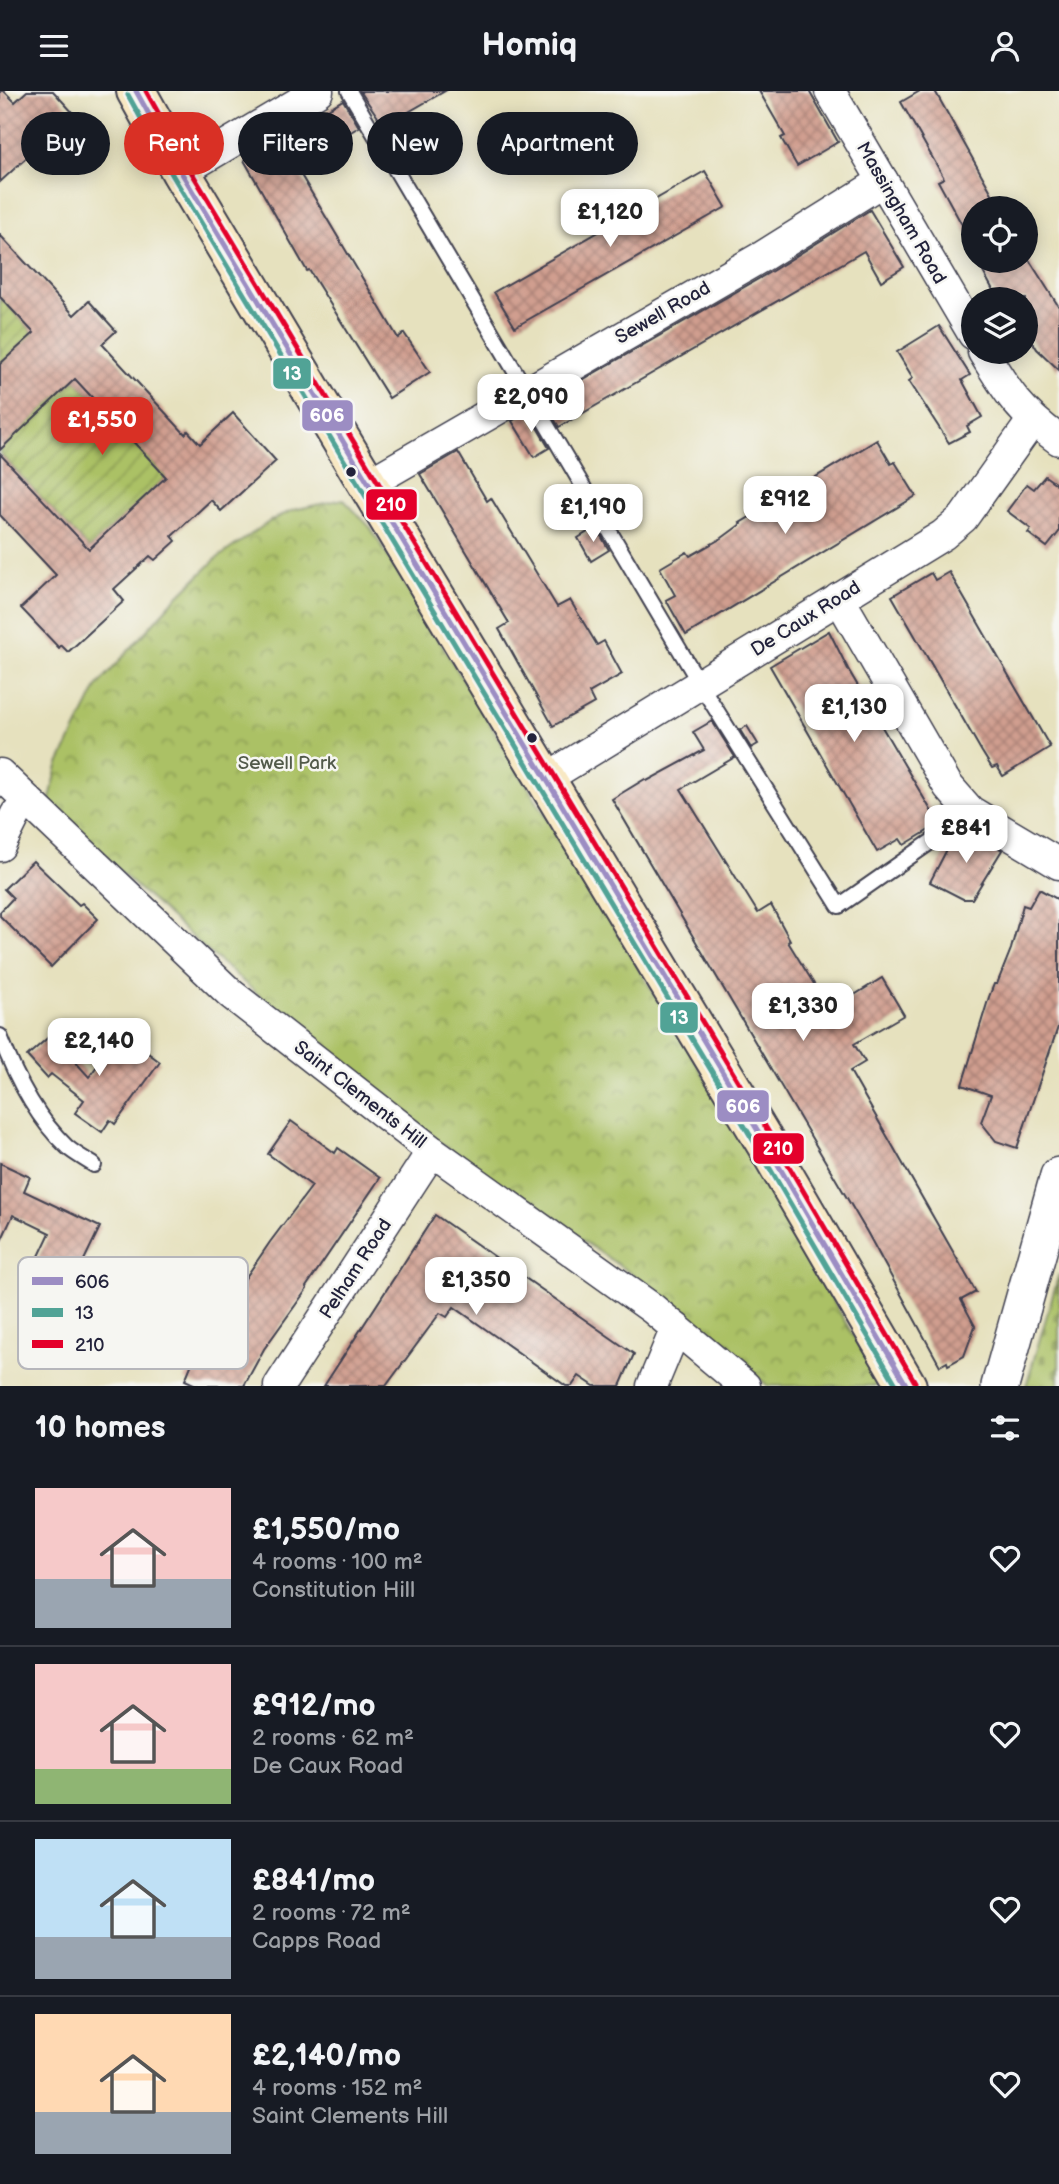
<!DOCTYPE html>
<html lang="en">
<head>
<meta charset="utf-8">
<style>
  :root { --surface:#171b24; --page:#20242c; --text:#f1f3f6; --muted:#9ea1a6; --line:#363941; --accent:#d93025 }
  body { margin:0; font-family:"Balsamiq Sans",sans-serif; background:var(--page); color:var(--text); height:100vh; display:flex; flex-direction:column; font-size:26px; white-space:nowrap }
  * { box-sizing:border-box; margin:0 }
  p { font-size:23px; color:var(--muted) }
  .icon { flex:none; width:38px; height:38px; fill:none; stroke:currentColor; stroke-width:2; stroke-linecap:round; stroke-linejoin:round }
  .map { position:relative; height:1295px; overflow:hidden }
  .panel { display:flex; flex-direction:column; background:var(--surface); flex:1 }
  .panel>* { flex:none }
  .hud { position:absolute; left:21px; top:21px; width:700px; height:63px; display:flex; gap:14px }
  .buttons { position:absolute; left:961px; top:105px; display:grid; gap:14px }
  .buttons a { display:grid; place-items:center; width:77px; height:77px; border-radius:50%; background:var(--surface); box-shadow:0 4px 18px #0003; font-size:35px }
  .price { position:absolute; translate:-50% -60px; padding:0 16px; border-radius:14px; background:#fff; color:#222; font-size:23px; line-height:46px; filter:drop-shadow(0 2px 4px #0008) }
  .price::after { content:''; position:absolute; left:50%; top:42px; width:21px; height:16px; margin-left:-10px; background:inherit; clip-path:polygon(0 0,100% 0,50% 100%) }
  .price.selected { background:var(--accent); color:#fff }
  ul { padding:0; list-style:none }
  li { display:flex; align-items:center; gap:21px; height:175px; padding:0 35px }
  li+li { border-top:2px solid var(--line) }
  li span { display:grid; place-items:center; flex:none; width:196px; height:140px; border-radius:0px; color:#555 }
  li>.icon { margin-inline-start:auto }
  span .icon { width:84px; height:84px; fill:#fffc; stroke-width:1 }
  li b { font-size:30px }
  h2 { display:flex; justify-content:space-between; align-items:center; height:84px; padding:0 35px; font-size:30px }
  .chip { padding:0 24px; border-radius:32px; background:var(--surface); box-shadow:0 4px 18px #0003; font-size:24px; line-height:63px }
  .chip.selected { background:var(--accent); color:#fff }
  header { display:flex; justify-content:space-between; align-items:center; height:91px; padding:0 35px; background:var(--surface); font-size:32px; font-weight:600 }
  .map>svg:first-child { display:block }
</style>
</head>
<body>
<header><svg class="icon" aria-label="menu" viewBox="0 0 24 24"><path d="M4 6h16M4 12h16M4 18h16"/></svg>Homiq<svg class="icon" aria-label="person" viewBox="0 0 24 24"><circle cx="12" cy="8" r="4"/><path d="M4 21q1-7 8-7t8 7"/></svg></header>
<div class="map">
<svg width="1059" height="1295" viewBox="0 0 1059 1295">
  <defs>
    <pattern id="cemetery-stones" width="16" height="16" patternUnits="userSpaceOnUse" patternTransform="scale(1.75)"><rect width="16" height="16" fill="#abc165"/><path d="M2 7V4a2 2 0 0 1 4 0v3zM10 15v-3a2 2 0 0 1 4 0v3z" fill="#8b9c54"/></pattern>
    <pattern id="park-crowns" width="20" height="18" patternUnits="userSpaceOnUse" patternTransform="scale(1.75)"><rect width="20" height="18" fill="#abc165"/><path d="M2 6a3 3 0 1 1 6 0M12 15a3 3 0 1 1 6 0" fill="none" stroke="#8b9c54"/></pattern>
    <pattern id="garden-furrows" width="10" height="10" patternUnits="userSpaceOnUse" patternTransform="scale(1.75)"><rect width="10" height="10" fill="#abc165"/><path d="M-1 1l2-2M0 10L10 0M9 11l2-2" fill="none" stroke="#8b9c54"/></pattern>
    <pattern id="building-cross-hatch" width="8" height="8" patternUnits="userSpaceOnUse" patternTransform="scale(1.75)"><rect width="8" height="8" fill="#d09e8f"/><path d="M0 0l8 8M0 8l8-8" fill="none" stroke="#a88076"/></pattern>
  </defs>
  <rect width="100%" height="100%" fill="#f6f6f2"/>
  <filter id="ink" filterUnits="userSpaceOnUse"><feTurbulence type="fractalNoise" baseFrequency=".0143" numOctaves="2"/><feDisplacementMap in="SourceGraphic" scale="14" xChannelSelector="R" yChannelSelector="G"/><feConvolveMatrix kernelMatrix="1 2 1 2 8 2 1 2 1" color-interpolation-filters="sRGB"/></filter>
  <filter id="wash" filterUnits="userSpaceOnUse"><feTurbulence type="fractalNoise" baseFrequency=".00686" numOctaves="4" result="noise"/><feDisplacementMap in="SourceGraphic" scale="28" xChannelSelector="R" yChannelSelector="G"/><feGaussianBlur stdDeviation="1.57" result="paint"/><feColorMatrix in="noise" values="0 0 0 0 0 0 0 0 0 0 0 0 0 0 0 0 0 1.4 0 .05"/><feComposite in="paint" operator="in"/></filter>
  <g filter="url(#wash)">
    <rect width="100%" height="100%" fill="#e6e1be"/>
    <path fill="url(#cemetery-stones)" stroke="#667250" stroke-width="2" d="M1059,1183v112h-33z"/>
    <path fill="url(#park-crowns)" stroke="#667250" stroke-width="2" d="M343,408l27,28 324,532 188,327h-114l-97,-85 -241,-165 -78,-61 -148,-127 -156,-142 10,-40 40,-81 73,-82 45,-44 54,-38 23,-11z"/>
    <g fill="url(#garden-furrows)" stroke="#667250" stroke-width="2">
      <path d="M0,206l34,36 -34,31z"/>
      <path d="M75,288l91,98 -77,72 -89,-95v-4z"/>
    </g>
    <g id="blocks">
      <g fill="url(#building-cross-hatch)">
        <path d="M0,0h4l11,11 12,-11h26l21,23 -74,68z"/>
        <path d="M360,0h85l-61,35z"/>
        <path d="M759,0h50l29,51 -41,24 -16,-28 4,-2z"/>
        <path d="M920,0h15l65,117h-27v37l-35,-64 6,-3 -43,-76z"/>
        <path d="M343,9l16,27 -64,38 103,173 6,-5 26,39 -41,26 -80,-128 -2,1 -63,-111z"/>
        <path d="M705,80l21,36 -211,120 -21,-35z"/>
        <path d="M870,119l34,57 -23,14 -17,-30 -305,176 -15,-25 228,-131z"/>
        <path d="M0,144l74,80 15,-14 27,30 -14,13 83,90 3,-3 12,13 33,-31 43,48 -55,50 -10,-11 -39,36 4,5 -21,19 -5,-4 -36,33 10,12 -56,51 -7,-7 -2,3 -38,-40 35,-33 -56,-60v-61l89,95 77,-72 -91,-98 -75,71v-86l34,-31 -34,-36z"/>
        <path d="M1026,164l33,52v63l-22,-21 -11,-18v-32h-28l-21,-38h49z"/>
        <path d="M939,235l31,49 -8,5 20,37 -15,9 3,6 -21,11 -40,-62 4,-3 -16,-26z"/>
        <path d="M528,321l21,36 -15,9 -22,-36z"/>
        <path d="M877,349l14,24 4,-2 21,34 -230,139 -20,-35 9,-5 -15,-27 27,-16 3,4 32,-18 19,-14 -1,-1z"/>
        <path d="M458,361l29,49 4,-3 66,109 13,-7 27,45 7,-4 18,33 -33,19 5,10 -41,23 -54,-97 10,-6 -89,-149z"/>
        <path d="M1045,385l14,10v46l-12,15 -19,-14 3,-4 -24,-18 20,-27 7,5z"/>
        <path d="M596,436l13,23 -18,11 -13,-23z"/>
        <path d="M949,481l101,175 -47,29 -6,-10 -5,2 -10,-16 -90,-156 39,-23 4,7z"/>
        <path d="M829,540l19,38 91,155 -35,21 -4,-6 -23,13 -107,-186z"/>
        <path d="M712,630l23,36 -54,32 77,124 13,-8 19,35 -2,2 42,68 52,-32 22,37 -50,29 11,18 -15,9 126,221 -15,8 14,26 -11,30 -16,9 -1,-3 -7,4 -73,-134 -255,-433 33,-20 2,2 57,-31 -11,-18z"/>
        <path d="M747,635l11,18 -7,4 -11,-18z"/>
        <path d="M964,737l38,22 -30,49h-9l-33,-17 24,-46z"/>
        <path d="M33,770l46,44 3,-2 16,16 -47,48 -51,-51v-4l13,-14 -9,-9z"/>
        <path d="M1039,798l20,11v124l-42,124 -21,-7 -15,-19 10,-27 -29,-10 27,-88 5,-13h3l14,-35 12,-44 6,2z"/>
        <path d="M121,942l39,29 -45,62 -5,-4 -8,12 -27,-19 9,-13 -33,-26 -4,4 -20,-22 24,-21 38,42z"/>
        <path d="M291,1030l44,32 3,-5 42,30 -74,109 1,2 -43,60 -20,37h-46l-13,-6 14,-34 71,-104 42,-56 -44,-32z"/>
        <path d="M0,1072l30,14 -6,14 76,36 -40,83 -38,-18 28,-59 -37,-18 -13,28z"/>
        <path d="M435,1124l199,139 -14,32h-26l-15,-10 -7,10h-6l-112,-79 -7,10 -7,-4 -54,73h-62z"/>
      </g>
    </g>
  </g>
  <g filter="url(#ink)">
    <use href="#blocks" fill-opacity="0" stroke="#3f3f4f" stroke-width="2"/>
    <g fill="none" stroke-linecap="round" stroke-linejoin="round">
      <defs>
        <g id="service">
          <path d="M349,0l351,593 139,222 96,-67 35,-28"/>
          <path d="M0,945c15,40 35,81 67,111 8,7 18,12 27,18"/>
        </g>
        <g id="minor">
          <path d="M830,0l143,243"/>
          <path d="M181,81l137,-81"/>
          <path d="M983,261c25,41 36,59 76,88"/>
          <path d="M368,393l395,-228 120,-75"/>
          <path d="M839,507l109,188 22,25 89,53"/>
          <path d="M0,683l231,220 201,157 221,158 92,77"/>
          <path d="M545,688l398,-244 20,-17 69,-97"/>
          <path d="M0,755l16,-32 12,-12"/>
          <path d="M279,1295l153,-235"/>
          <path d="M652,1295l24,-58"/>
        </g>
        <path id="tertiary" d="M1000,1295l59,-210"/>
        <path id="secondary" d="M136,0l45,81 178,298 411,681 137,235"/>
      </defs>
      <use href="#service" stroke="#3f3f4f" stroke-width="18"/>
      <use href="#minor" stroke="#3f3f4f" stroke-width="33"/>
      <use href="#tertiary" stroke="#3f3f4f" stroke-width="40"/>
      <use href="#secondary" stroke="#3f3f4f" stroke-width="42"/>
      <use href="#service" stroke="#fff" stroke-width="14"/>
      <use href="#minor" stroke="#fff" stroke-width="30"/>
      <use href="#tertiary" stroke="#fff" stroke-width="37"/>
      <use href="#secondary" stroke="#f8e8c3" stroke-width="38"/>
      <defs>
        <path id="bus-1" d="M136,0l45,81 589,979 137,235"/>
        <path id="bus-2" d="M128,4l45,81 589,979 135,231"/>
        <path id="bus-3" d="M146,0l43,77 588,978 138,236"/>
      </defs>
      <use href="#bus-1" stroke="#f6f6f2" stroke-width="10"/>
      <use href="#bus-2" stroke="#f6f6f2" stroke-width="10"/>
      <use href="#bus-3" stroke="#f6f6f2" stroke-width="10"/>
      <use href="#bus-1" stroke="#9c8dc3" stroke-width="5"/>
      <use href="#bus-2" stroke="#51a396" stroke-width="5"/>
      <use href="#bus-3" stroke="#e4002b" stroke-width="5"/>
    </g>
  </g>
  <g fill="#22223b" stroke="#f6f6f2" stroke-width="2.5">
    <circle cx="351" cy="381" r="6"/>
    <circle cx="532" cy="647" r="6"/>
  </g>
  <g text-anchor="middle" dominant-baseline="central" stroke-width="5" stroke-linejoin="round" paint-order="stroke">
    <g font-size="19" fill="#22223b" stroke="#f6f6f2">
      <text transform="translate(901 122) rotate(60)">Massingham Road</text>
      <text transform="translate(663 222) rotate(-30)">Sewell Road</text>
      <text transform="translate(806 528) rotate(-32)">De Caux Road</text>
      <text transform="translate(360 1004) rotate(38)">Saint Clements Hill</text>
      <text transform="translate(356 1178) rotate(-57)">Pelham Road</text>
    </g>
    <g font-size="19" fill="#525a4a" stroke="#f6f6f2">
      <text x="287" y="672">Sewell Park</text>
    </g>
  </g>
  <rect x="18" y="1166" width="230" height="112" rx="10" fill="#f6f6f2" stroke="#b6b6bb" stroke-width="2"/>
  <rect x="32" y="1186" width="31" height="8" fill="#9c8dc3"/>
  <rect x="32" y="1217" width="31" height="9" fill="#51a396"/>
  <rect x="32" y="1249" width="31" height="8" fill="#e4002b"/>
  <g font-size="19" fill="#22223b">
    <text x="75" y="1197">606</text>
    <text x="75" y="1228">13</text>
    <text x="75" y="1260">210</text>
  </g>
  <g stroke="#f6f6f2" stroke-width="2.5">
    <rect x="272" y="266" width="40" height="33" rx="7" fill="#51a396"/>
    <rect x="301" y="308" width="53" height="33" rx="7" fill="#9c8dc3"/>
    <rect x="365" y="397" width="53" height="33" rx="7" fill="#e4002b"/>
    <rect x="659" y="910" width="40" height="33" rx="7" fill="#51a396"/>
    <rect x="716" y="998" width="54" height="34" rx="7" fill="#9c8dc3"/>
    <rect x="752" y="1041" width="53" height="33" rx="7" fill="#e4002b"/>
  </g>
  <g font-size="19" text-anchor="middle" font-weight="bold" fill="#fff">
    <text x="292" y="289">13</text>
    <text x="327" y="331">606</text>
    <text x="391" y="420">210</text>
    <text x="679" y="933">13</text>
    <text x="743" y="1022">606</text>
    <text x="778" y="1064">210</text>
  </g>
</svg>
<div class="buttons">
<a><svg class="icon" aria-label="locate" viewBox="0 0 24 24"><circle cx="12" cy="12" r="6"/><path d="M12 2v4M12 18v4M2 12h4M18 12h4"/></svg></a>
<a><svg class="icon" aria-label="layers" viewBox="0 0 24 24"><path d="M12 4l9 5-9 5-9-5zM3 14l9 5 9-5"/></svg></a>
</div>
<b class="price" style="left:610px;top:158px">£1,120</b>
<b class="price" style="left:531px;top:343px">£2,090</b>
<b class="price selected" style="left:102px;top:366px">£1,550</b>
<b class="price" style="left:785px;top:445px">£912</b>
<b class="price" style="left:593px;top:453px">£1,190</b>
<b class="price" style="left:854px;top:653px">£1,130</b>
<b class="price" style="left:966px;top:774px">£841</b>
<b class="price" style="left:803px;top:952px">£1,330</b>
<b class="price" style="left:99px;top:987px">£2,140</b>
<b class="price" style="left:476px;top:1226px">£1,350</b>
<div class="hud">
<a class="chip">Buy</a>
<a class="chip selected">Rent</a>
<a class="chip">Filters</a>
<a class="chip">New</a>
<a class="chip">Apartment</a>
</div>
</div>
<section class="panel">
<h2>10 homes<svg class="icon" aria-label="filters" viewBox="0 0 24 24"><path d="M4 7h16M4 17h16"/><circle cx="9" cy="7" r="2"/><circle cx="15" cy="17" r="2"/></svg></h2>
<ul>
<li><span style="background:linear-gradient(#f6c9c9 65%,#9aa5b1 0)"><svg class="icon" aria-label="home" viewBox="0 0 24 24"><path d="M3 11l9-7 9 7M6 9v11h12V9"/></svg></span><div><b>£1,550/mo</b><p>4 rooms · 100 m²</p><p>Constitution Hill</p></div><svg class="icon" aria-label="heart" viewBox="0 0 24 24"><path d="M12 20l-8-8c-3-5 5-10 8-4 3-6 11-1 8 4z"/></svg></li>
<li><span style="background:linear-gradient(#f6c9c9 75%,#8fb573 0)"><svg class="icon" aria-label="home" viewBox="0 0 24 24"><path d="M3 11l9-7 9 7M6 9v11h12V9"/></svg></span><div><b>£912/mo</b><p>2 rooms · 62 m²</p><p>De Caux Road</p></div><svg class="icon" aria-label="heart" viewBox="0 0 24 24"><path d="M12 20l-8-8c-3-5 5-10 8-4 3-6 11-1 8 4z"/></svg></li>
<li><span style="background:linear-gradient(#bfe0f5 70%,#9aa5b1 0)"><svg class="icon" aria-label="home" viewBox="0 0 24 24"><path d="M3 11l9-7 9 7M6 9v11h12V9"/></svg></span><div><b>£841/mo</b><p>2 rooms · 72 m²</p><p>Capps Road</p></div><svg class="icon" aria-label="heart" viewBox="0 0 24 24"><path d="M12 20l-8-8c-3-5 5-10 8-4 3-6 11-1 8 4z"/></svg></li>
<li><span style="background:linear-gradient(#ffd9b3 70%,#9aa5b1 0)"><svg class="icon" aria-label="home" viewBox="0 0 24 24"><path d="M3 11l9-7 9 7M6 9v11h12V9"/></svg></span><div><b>£2,140/mo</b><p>4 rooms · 152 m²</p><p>Saint Clements Hill</p></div><svg class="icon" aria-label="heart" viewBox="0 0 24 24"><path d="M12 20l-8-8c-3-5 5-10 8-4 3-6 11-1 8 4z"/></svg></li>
</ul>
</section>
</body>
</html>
